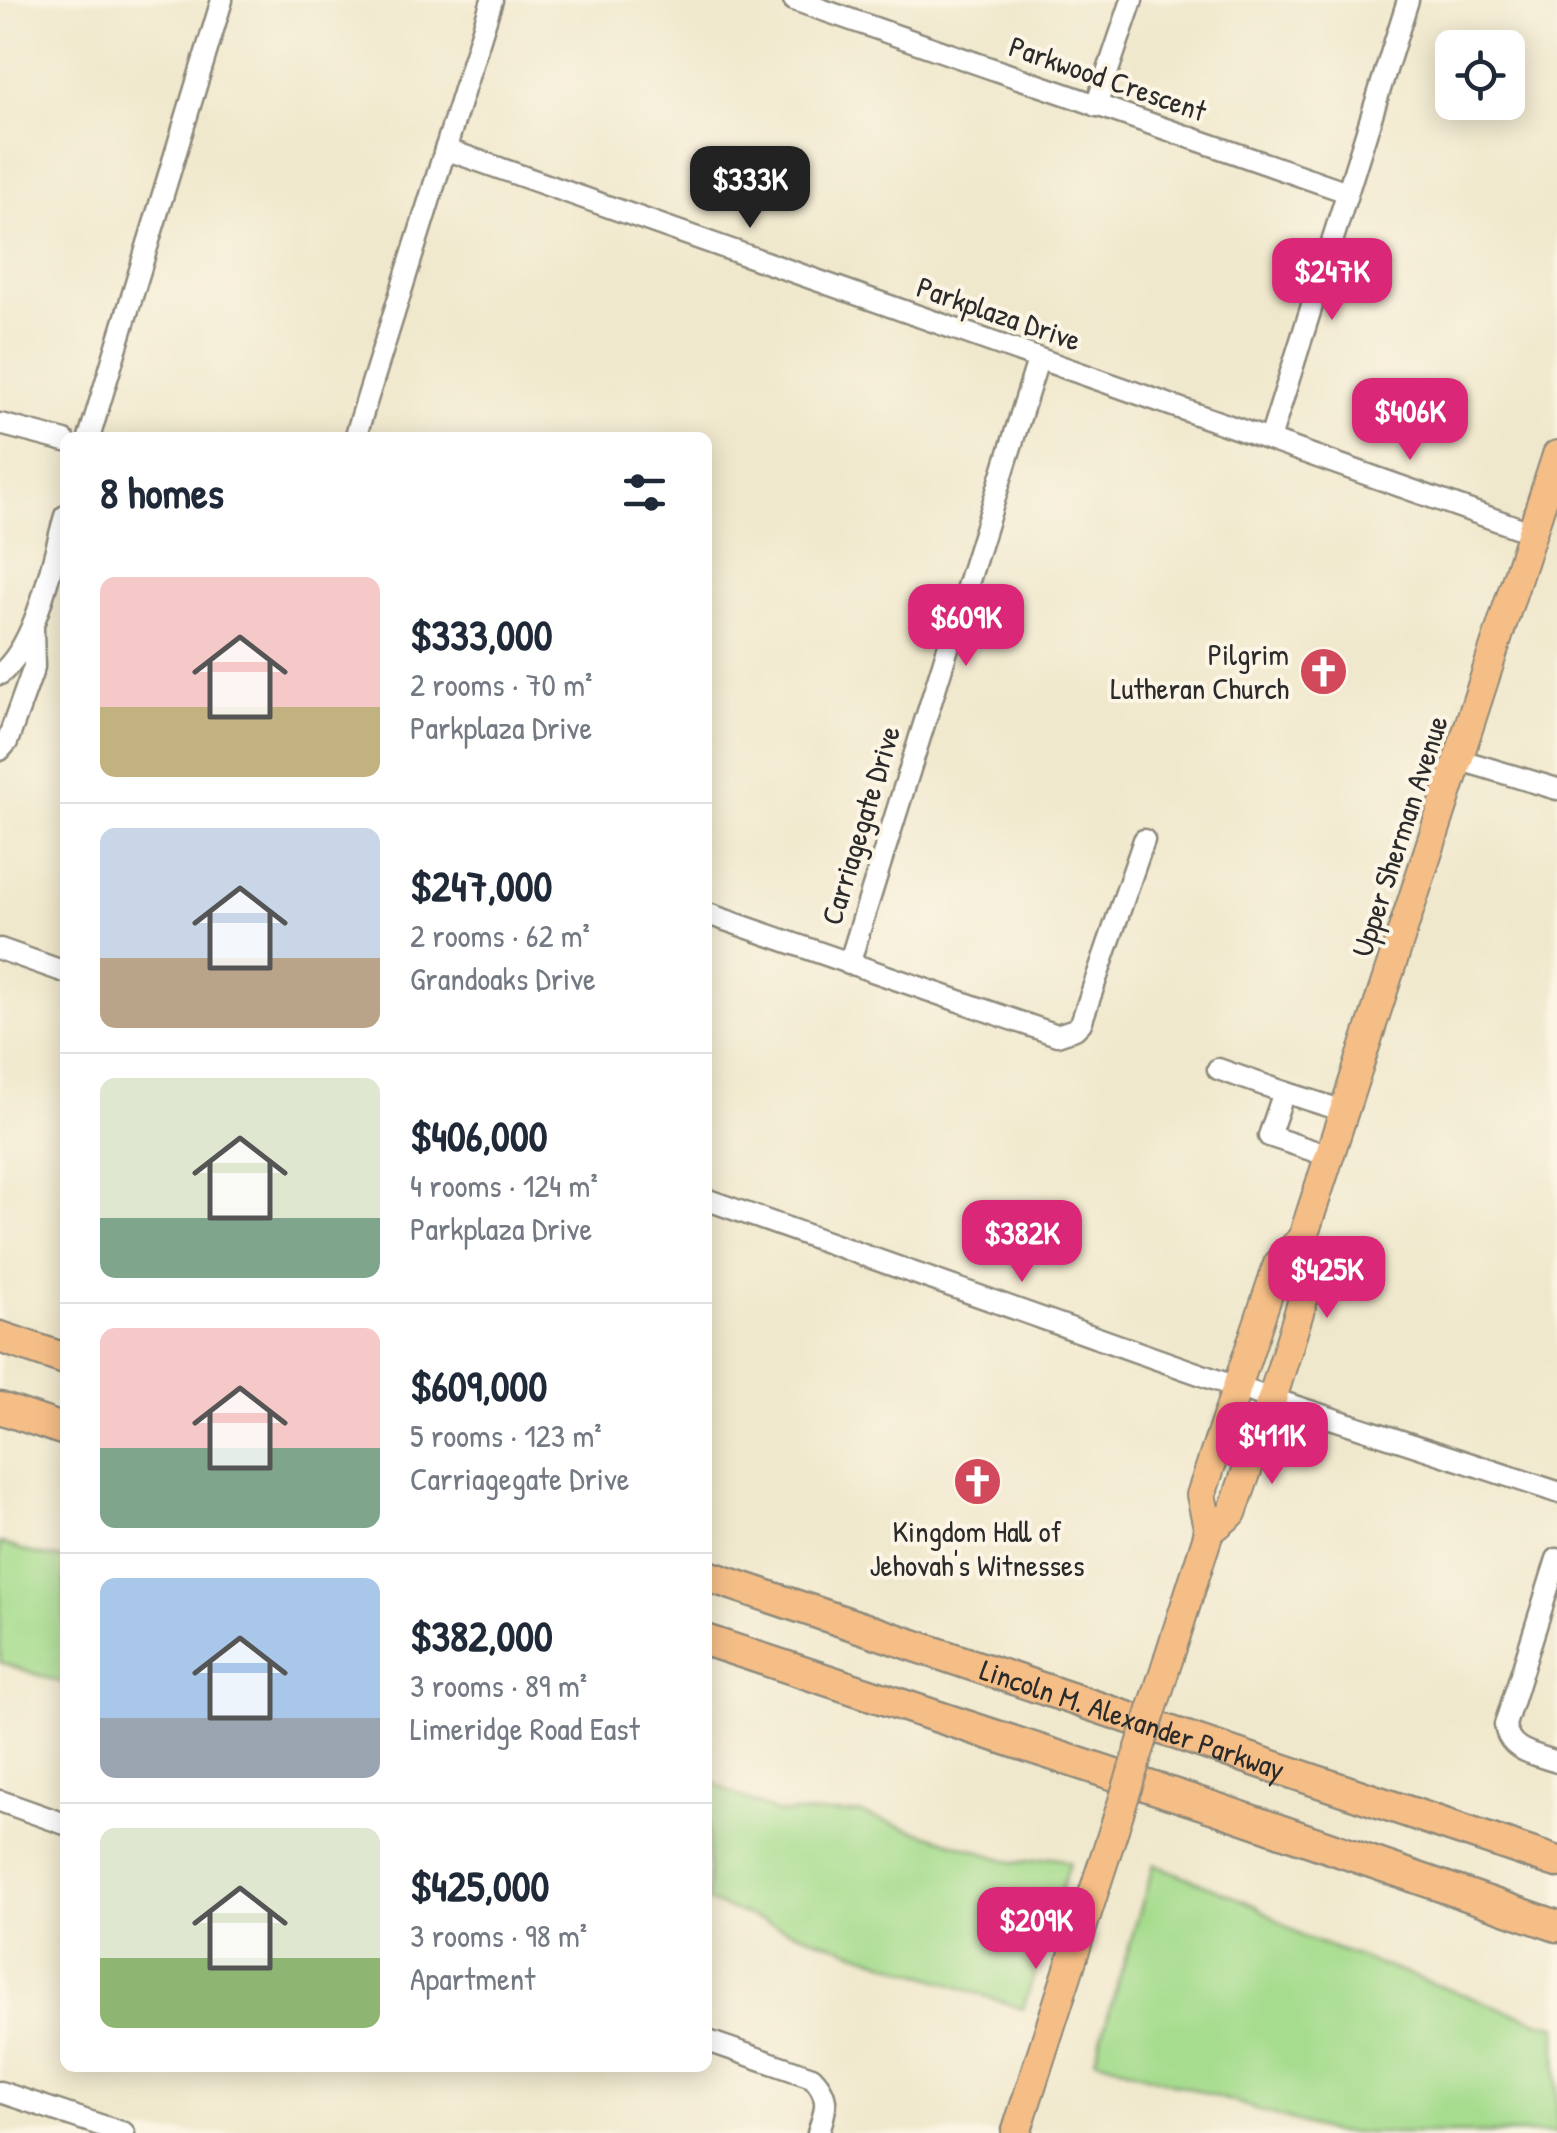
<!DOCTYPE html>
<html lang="en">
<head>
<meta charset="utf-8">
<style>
  :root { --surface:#fff; --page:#f6f6f7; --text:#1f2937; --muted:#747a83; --line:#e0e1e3; --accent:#db2777 }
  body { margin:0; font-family:"Patrick Hand",sans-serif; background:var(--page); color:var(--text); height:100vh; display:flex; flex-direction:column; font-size:38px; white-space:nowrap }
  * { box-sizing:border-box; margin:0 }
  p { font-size:32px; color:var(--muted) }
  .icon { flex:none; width:55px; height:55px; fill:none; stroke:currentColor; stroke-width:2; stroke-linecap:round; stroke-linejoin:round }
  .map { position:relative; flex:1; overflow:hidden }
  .sheet { position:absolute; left:60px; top:432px; width:652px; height:1640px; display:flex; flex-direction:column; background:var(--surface); border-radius:15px; box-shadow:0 5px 25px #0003 }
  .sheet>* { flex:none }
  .fabs { position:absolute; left:1435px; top:30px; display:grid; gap:20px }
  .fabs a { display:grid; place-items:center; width:90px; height:90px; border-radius:15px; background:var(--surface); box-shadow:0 5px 25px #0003; font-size:50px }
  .price { position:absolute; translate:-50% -85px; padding:0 22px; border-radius:20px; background:var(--accent); color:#fff; font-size:32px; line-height:65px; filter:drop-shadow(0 2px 5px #0008) }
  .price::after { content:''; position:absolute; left:50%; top:60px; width:30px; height:22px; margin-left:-15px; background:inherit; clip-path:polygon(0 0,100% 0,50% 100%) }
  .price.selected { background:#222; color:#fff }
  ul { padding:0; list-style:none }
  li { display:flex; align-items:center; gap:30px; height:250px; padding:0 40px }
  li+li { border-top:2px solid var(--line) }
  li span { display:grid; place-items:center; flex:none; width:280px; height:200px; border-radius:15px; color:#555 }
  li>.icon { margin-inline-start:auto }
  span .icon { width:120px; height:120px; fill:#fffc; stroke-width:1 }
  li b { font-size:42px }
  h2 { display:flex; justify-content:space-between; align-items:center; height:120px; padding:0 40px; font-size:42px }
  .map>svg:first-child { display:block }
</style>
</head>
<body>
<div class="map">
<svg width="1557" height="2133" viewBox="0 0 1557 2133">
  <rect width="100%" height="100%" fill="#fcf5e5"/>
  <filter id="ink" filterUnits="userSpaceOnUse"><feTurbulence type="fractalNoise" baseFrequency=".01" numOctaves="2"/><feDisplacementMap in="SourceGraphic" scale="20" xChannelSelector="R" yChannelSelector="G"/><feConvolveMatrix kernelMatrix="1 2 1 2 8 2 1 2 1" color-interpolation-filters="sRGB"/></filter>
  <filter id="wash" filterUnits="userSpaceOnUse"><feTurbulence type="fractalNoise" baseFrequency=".0048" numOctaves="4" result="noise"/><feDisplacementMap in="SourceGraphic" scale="40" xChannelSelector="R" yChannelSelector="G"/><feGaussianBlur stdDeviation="2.25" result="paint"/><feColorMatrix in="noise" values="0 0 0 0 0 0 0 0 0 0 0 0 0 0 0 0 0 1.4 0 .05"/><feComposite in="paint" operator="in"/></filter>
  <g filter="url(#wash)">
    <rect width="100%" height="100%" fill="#f0e8cc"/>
    <g fill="#a5dc8d" stroke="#68845c" stroke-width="2.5">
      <path d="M0,1543l35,11 30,5v125l-65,-22z"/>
      <path d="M708,1778l19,13 51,22h82l155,50 40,-6 15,6 -47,146 -315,-107z"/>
      <path d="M1154,1864l101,41 48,32 240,86 14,2v108h-224l-238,-74z"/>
    </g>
  </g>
  <g filter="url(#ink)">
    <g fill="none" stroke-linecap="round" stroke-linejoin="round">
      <defs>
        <g id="minor">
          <path d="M794,0l553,192"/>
          <path d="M1096,106l36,-106"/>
          <path d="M445,149l1088,384"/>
          <path d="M0,424l65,17"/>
          <path d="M89,438l133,-438"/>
          <path d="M355,438l137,-438"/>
          <path d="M1270,439l138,-439"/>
          <path d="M0,674c38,-31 51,-111 65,-158"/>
          <path d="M0,750l7,-8 27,-75 -1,-39"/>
          <path d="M1457,759l100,30"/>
          <path d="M708,914l349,121 18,-6 6,-6 63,-183"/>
          <path d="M0,949l65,23"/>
          <path d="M849,964l189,-604"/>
          <path d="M1218,1069l66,23"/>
          <path d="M1329,1156l-60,-20 15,-44 60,19"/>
          <path d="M708,1200l528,187 321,105"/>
          <path d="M1557,1559l-52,166c4,27 30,29 52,37"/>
          <path d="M0,1801l65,23"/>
          <path d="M708,2041l104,36c19,19 14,33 6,56"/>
          <path d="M0,2092l124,41"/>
        </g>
        <g id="major">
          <path d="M1209,1532l23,-19 40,-114 38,-122 -7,-40"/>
          <path d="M1169,1657l40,-125 -8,-37 77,-231 25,-27 254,-782"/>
          <path d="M1016,2133l98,-304"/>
        </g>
        <g id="highway">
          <path d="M0,1337l65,22"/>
          <path d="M0,1408l65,22"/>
          <path id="s1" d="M708,1576l849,286"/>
          <path d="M708,1641l510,168 339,117"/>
        </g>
      </defs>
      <use href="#minor" stroke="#8e8a7c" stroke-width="25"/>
      <use href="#major" stroke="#8e8a7c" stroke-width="32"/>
      <use href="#highway" stroke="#8e8a7c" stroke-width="35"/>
      <use href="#minor" stroke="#fff" stroke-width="20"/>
      <use href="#major" stroke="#f6be87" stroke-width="28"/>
      <use href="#highway" stroke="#f6be87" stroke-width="30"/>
      <defs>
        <path id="major-bridge" d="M1114,1829l55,-172"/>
      </defs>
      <use href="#major-bridge" stroke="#8e8a7c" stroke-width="32" stroke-linecap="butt"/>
      <use href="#major-bridge" stroke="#f6be87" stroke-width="28"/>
    </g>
  </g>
  <defs>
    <symbol id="church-disc" viewBox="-11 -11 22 22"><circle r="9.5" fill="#d1495b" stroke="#fcf5e5"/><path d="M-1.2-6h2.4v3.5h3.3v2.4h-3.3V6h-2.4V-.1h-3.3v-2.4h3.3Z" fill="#fff"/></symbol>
  </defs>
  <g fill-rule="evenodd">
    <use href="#church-disc" x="1296" y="644" width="55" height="55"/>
    <use href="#church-disc" x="950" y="1454" width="55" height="55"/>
  </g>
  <g text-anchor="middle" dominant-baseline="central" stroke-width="8" stroke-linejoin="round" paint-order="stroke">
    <g font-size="30" fill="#2b2b2b" stroke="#fcf5e5">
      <text transform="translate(1108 78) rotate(19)">Parkwood Crescent</text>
      <text transform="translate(999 313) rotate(19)">Parkplaza Drive</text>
      <text transform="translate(860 825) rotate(-73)">Carriagegate Drive</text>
      <text transform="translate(1399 836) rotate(-72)">Upper Sherman Avenue</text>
      <text stroke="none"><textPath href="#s1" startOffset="448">Lincoln M. Alexander Parkway</textPath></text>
    </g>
    <g font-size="30" fill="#2b2b2b" stroke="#fcf5e5" text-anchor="end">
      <text x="1289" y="654">Pilgrim<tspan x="1289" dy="34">Lutheran Church</tspan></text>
      <text x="977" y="1531" text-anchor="middle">Kingdom Hall of<tspan x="977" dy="34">Jehovah's Witnesses</tspan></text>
    </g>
  </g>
</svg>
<div class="fabs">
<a><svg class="icon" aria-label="locate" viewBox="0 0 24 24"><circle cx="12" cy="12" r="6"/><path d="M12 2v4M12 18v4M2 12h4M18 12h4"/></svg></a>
</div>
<b class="price selected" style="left:750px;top:231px">$333K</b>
<b class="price" style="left:1332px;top:323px">$247K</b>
<b class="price" style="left:1410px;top:463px">$406K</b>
<b class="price" style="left:966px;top:669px">$609K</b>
<b class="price" style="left:1022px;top:1285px">$382K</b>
<b class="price" style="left:1327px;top:1321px">$425K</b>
<b class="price" style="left:1272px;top:1487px">$411K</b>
<b class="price" style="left:1036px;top:1972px">$209K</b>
<section class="sheet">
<h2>8 homes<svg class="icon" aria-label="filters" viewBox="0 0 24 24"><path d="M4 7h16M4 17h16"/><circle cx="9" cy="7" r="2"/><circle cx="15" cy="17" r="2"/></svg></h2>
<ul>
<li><span style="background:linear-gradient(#f6c9c9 65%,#c2b280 0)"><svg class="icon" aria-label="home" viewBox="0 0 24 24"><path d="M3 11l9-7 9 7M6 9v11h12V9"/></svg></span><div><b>$333,000</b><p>2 rooms · 70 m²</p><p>Parkplaza Drive</p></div></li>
<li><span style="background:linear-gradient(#c9d6e8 65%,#b9a48a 0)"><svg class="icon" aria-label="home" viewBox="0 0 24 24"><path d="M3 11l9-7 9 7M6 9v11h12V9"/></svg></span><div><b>$247,000</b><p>2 rooms · 62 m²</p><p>Grandoaks Drive</p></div></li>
<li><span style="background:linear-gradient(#dfe7d0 70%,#7fa58c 0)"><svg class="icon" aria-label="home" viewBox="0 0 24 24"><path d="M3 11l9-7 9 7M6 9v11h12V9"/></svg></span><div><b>$406,000</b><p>4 rooms · 124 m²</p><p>Parkplaza Drive</p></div></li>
<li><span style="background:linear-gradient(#f6c9c9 60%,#7fa58c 0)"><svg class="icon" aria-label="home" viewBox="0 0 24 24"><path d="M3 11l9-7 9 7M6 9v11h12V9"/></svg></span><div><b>$609,000</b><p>5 rooms · 123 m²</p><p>Carriagegate Drive</p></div></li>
<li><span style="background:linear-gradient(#a9c7e8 70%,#9aa5b1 0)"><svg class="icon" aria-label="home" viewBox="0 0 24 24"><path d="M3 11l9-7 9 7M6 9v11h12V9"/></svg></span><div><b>$382,000</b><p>3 rooms · 89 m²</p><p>Limeridge Road East</p></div></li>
<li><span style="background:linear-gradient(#dfe7d0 65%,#8fb573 0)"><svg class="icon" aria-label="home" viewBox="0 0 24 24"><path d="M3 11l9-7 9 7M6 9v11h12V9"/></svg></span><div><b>$425,000</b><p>3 rooms · 98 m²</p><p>Apartment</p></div></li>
</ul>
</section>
</div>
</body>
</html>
